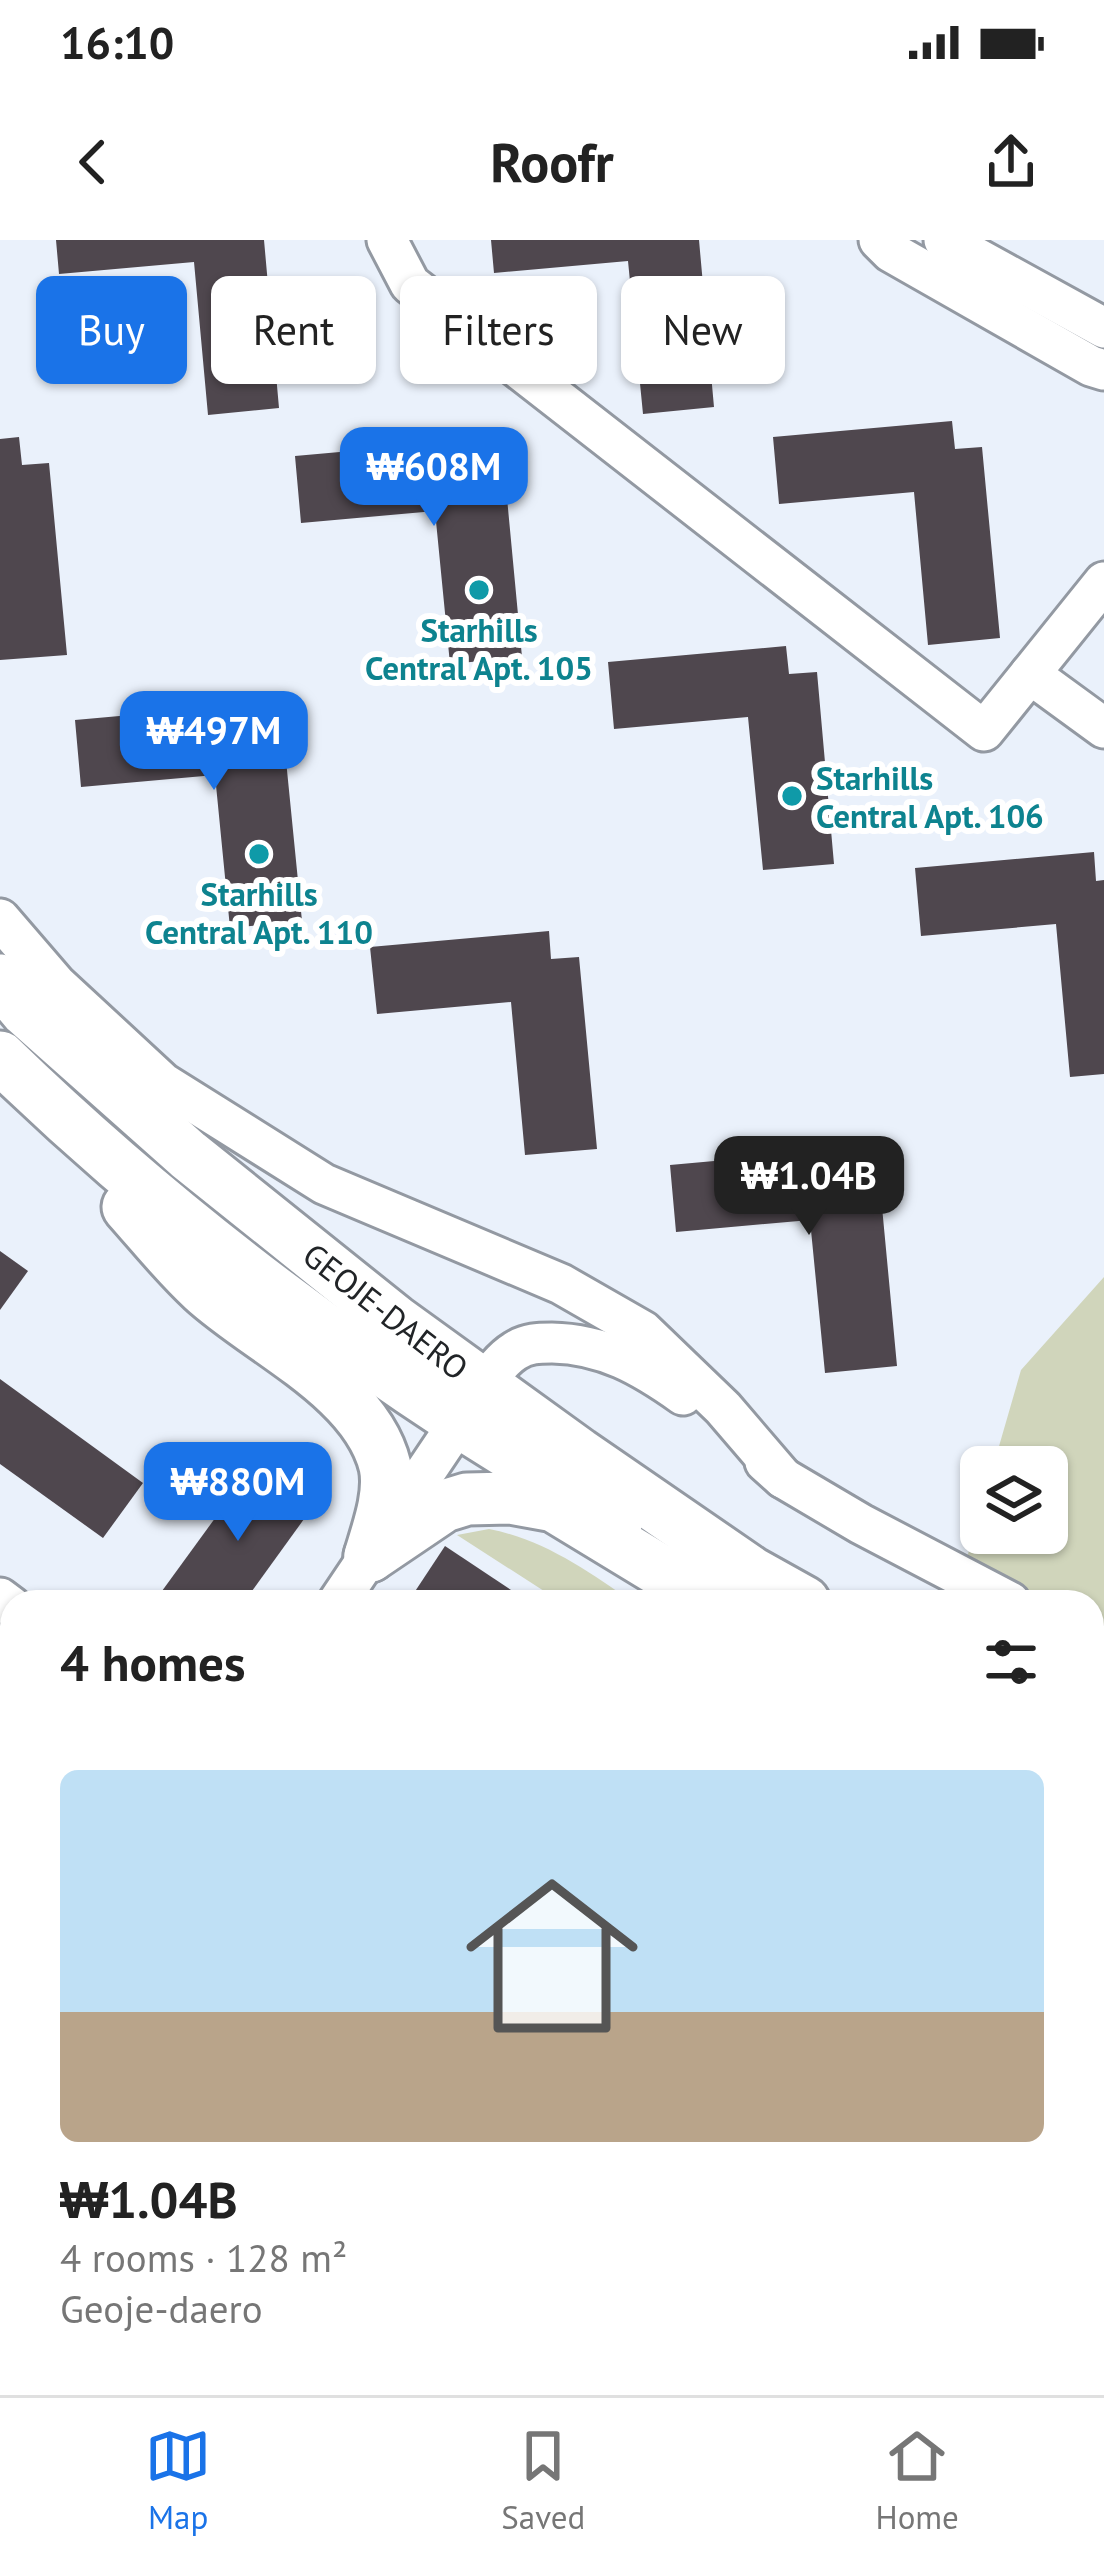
<!DOCTYPE html>
<html lang="en">
<head>
<meta charset="utf-8">
<style>
  :root { --surface:#fff; --page:#f2f2f2; --text:#222; --muted:#767676; --line:#e0e0e0; --accent:#1a73e8 }
  body { margin:0; font-family:"PT Sans",sans-serif; background:var(--page); color:var(--text); height:100vh; display:flex; flex-direction:column; font-size:45px; white-space:nowrap }
  * { box-sizing:border-box; margin:0 }
  p { font-size:39px; color:var(--muted) }
  .icon { flex:none; width:66px; height:66px; fill:none; stroke:currentColor; stroke-width:2; stroke-linecap:round; stroke-linejoin:round }
  .map { position:relative; flex:1; overflow:hidden }
  .drawer { position:absolute; left:0px; top:1350px; width:1104px; height:807px; display:flex; flex-direction:column; background:var(--surface); border-radius:36px 36px 0 0; box-shadow:0 3px 9px #0004 }
  .drawer>* { flex:none }
  .hud { position:absolute; left:36px; top:36px; width:1032px; height:108px; display:flex; gap:24px }
  .tools { position:absolute; left:960px; top:1206px; display:grid; gap:24px }
  .tools a { display:grid; place-items:center; width:108px; height:108px; border-radius:18px; background:var(--surface); box-shadow:0 3px 9px #0004; font-size:60px }
  .price { position:absolute; translate:-50% -102px; padding:0 27px; border-radius:24px; background:var(--accent); color:#fff; font-size:39px; line-height:78px; filter:drop-shadow(0 3px 6px #0008) }
  .price::after { content:''; position:absolute; left:50%; top:72px; width:36px; height:27px; margin-left:-18px; background:inherit; clip-path:polygon(0 0,100% 0,50% 100%) }
  .price.active { background:#222; color:#fff }
  ul { padding:0; list-style:none }
  li { display:grid; align-content:center; gap:24px; height:636px; padding:0 60px }
  li span { display:grid; place-items:center; height:372px; border-radius:18px; color:#555 }
  li>.icon { margin-inline-start:auto }
  span .icon { width:216px; height:216px; fill:#fffc; stroke-width:1 }
  li b { font-size:51px }
  h2 { display:flex; justify-content:space-between; align-items:center; height:144px; padding:0 60px; font-size:51px }
  .pill { padding:0 42px; border-radius:18px; background:var(--surface); box-shadow:0 3px 9px #0004; font-size:42px; line-height:108px }
  .pill.active { background:var(--accent); color:#fff }
  .status { display:flex; justify-content:space-between; align-items:center; height:84px; padding:0 60px; background:var(--surface); direction:ltr }
  .status svg { height:33px; fill:currentColor }
  header { display:flex; justify-content:space-between; align-items:center; height:156px; padding:0 60px; background:var(--surface); font-size:54px; font-weight:800 }
  .tab-bar { display:flex; justify-content:space-around; align-items:center; height:168px; border-top:3px solid var(--line); background:var(--surface); font-size:33px; color:var(--muted) }
  .tab-bar a { display:grid; justify-items:center; gap:6px }
  .tab-bar .active { color:var(--accent) }
  .map>svg:first-child { display:block }
</style>
</head>
<body>
<div class="status"><b>16:10</b><svg viewBox="0 0 49 12"><path d="M0 12V9h3v3zM5 12V6h3v6zM10 12V3h3v9zM15 12V0h3v12zM26 1h20v11H26zM47 4h2v5h-2z"/></svg></div>
<header><svg class="icon" aria-label="back" viewBox="0 0 24 24"><path d="M15 5l-7 7 7 7"/></svg>Roofr<svg class="icon" aria-label="share" viewBox="0 0 24 24"><path d="M12 15V3M7 8l5-5 5 5M5 13v7h14v-7"/></svg></header>
<div class="map">
<svg width="1104" height="2155" viewBox="0 0 1104 2155">
  <rect width="100%" height="100%" fill="#eaf1fb"/>
  <path fill="#f4dfee" d="M0,2044l12,8v93h132l15,10h-159z"/>
  <g fill="#d0d5bb">
    <path d="M1104,1037v359l-12,-6v-28h-51l-75,-41 15,-52v24h66v-66h-54l28,-97z"/>
    <path d="M489,1289c56,11 98,42 144,73h-72l-104,-67z"/>
  </g>
  <g fill="#4f474e">
    <path d="M56,0h208l15,168 -71,7 -14,-153 -135,12z"/>
    <path d="M491,0h208l15,167 -71,7 -15,-153 -134,12z"/>
    <path d="M952,181l3,28 27,-2 18,191 -72,7 -14,-153 -135,12 -6,-67z"/>
    <path d="M19,197l3,28 27,-2 18,192 -67,5v-221z"/>
    <path d="M474,200l2,28 28,-2 18,191 -72,7 -15,-153 -134,12 -6,-67z"/>
    <path d="M786,406l3,28 28,-2 17,192 -71,6 -15,-153 -134,12 -6,-67z"/>
    <path d="M253,464l3,29 27,-3 19,191 -72,7 -15,-153 -134,12 -6,-67z"/>
    <path d="M1094,612l2,29 8,-1v194l-34,3 -14,-153 -135,12 -6,-68z"/>
    <path d="M549,691l2,28 28,-2 18,192 -72,6 -14,-153 -134,12 -7,-67z"/>
    <path d="M849,909l2,28 28,-2 18,191 -72,7 -15,-153 -134,12 -6,-67z"/>
    <path d="M0,1011l28,20 -28,39z"/>
    <path d="M0,1139l143,104 -40,55 -103,-74z"/>
    <path d="M253,1226l59,42 -68,94h-90z"/>
    <path d="M445,1306l84,56h-121z"/>
    <path d="M0,1453l12,8v86l-12,-9z"/>
    <path d="M1092,1719l12,7v68l-12,-7z"/>
    <path d="M1104,1946v42l-12,-7v-16z"/>
    <path d="M12,1964v62l-12,-8v-36z"/>
    <path d="M1092,2011l12,8v46l-12,-8z"/>
    <path d="M1092,2084l12,8v13l-12,18z"/>
    <path d="M165,2145h71l-7,10h-49z"/>
    <path d="M250,2145h35l15,10h-57z"/>
    <path d="M392,2145h74l-7,10h-52z"/>
    <path d="M472,2145h26l15,10h-48z"/>
    <path d="M653,2145h59l15,10h-77l-1,-4z"/>
    <path d="M789,2145h63l14,10h-83z"/>
    <path d="M972,2145h12l15,10h-34z"/>
    <path d="M1021,2145h56l-7,10h-34z"/>
  </g>
  <g fill="none" stroke-linecap="round" stroke-linejoin="round">
    <defs>
      <g id="minor">
        <path d="M387,0l23,44 574,447 120,-149"/>
        <path d="M879,0l12,12 200,114 13,4"/>
        <path d="M944,0l160,88"/>
        <path d="M1030,434l74,54"/>
        <path d="M0,679l56,65 107,99 161,101 237,100 82,47 80,77 60,70"/>
        <path d="M765,1222l18,16 78,46 149,78"/>
        <path d="M0,1358l12,9"/>
        <path d="M338,1362l145,-216c9,-13 19,-27 32,-35 12,-8 24,-8 37,-8 52,1 90,23 131,52"/>
        <path d="M1092,1404l12,7"/>
        <path d="M1092,1828l12,8"/>
        <path d="M0,1866l12,-18"/>
        <path d="M1092,1916l12,-18"/>
        <path d="M0,2044l12,8"/>
        <path d="M144,2145l15,10"/>
        <path d="M550,2145l15,10"/>
        <path d="M618,2155l7,-10"/>
        <path d="M936,2155l7,-10"/>
      </g>
      <g id="major">
        <path d="M0,740l26,31 162,144 207,166 184,133 173,119 52,29"/>
        <path d="M0,817c139,135 299,260 461,366 52,33 104,65 156,97"/>
        <path d="M128,967c24,27 48,57 75,82 55,51 163,98 182,177 6,28 -7,63 -15,90"/>
        <path d="M370,1316l74,-50 23,-7 43,-1 44,8 158,96"/>
        <path d="M1092,1520l12,6"/>
        <path d="M1092,1558l12,7"/>
      </g>
    </defs>
    <use href="#minor" stroke="#9399a2" stroke-width="45"/>
    <use href="#major" stroke="#9399a2" stroke-width="57"/>
    <use href="#minor" stroke="#fff" stroke-width="39"/>
    <use href="#major" stroke="#fff" stroke-width="51"/>
  </g>
  <g fill="#0f9aa8" stroke="#fff" stroke-width="4.5">
    <circle cx="479" cy="350" r="12"/>
    <circle cx="792" cy="556" r="12"/>
    <circle cx="259" cy="614" r="12"/>
  </g>
  <g text-anchor="middle" dominant-baseline="central" stroke-width="12" stroke-linejoin="round" paint-order="stroke">
    <g font-size="33" font-weight="bold" fill="#0d838f" stroke="#fff">
      <text x="479" y="389">Starhills<tspan x="479" dy="38">Central Apt. 105</tspan></text>
      <text x="816" y="537" text-anchor="start">Starhills<tspan x="816" dy="38">Central Apt. 106</tspan></text>
      <text x="259" y="653">Starhills<tspan x="259" dy="38">Central Apt. 110</tspan></text>
    </g>
    <g font-size="33" fill="#212427" stroke="#fff">
      <text transform="translate(386 1071) rotate(38)">GEOJE-DAERO</text>
    </g>
  </g>
</svg>
<div class="tools">
<a><svg class="icon" aria-label="layers" viewBox="0 0 24 24"><path d="M12 4l9 5-9 5-9-5zM3 14l9 5 9-5"/></svg></a>
</div>
<b class="price" style="left:434px;top:289px">₩608M</b>
<b class="price" style="left:214px;top:553px">₩497M</b>
<b class="price active" style="left:809px;top:998px">₩1.04B</b>
<b class="price" style="left:238px;top:1304px">₩880M</b>
<div class="hud">
<a class="pill active">Buy</a>
<a class="pill">Rent</a>
<a class="pill">Filters</a>
<a class="pill">New</a>
</div>
<section class="drawer">
<h2>4 homes<svg class="icon" aria-label="filters" viewBox="0 0 24 24"><path d="M4 7h16M4 17h16"/><circle cx="9" cy="7" r="2"/><circle cx="15" cy="17" r="2"/></svg></h2>
<ul>
<li><span style="background:linear-gradient(#bfe0f5 65%,#b9a48a 0)"><svg class="icon" aria-label="home" viewBox="0 0 24 24"><path d="M3 11l9-7 9 7M6 9v11h12V9"/></svg></span><div><b>₩1.04B</b><p>4 rooms · 128 m²</p><p>Geoje-daero</p></div></li>
</ul>
</section>
</div>
<nav class="tab-bar">
<a class="active"><svg class="icon" aria-label="map" viewBox="0 0 24 24"><path d="M3 6l6-2 6 2 6-2v14l-6 2-6-2-6 2zM9 4v14M15 6v14"/></svg>Map</a>
<a><svg class="icon" aria-label="saved" viewBox="0 0 24 24"><path d="M7 4h10v16l-5-4-5 4z"/></svg>Saved</a>
<a><svg class="icon" aria-label="home" viewBox="0 0 24 24"><path d="M3 11l9-7 9 7M6 9v11h12V9"/></svg>Home</a>
</nav>
</body>
</html>
